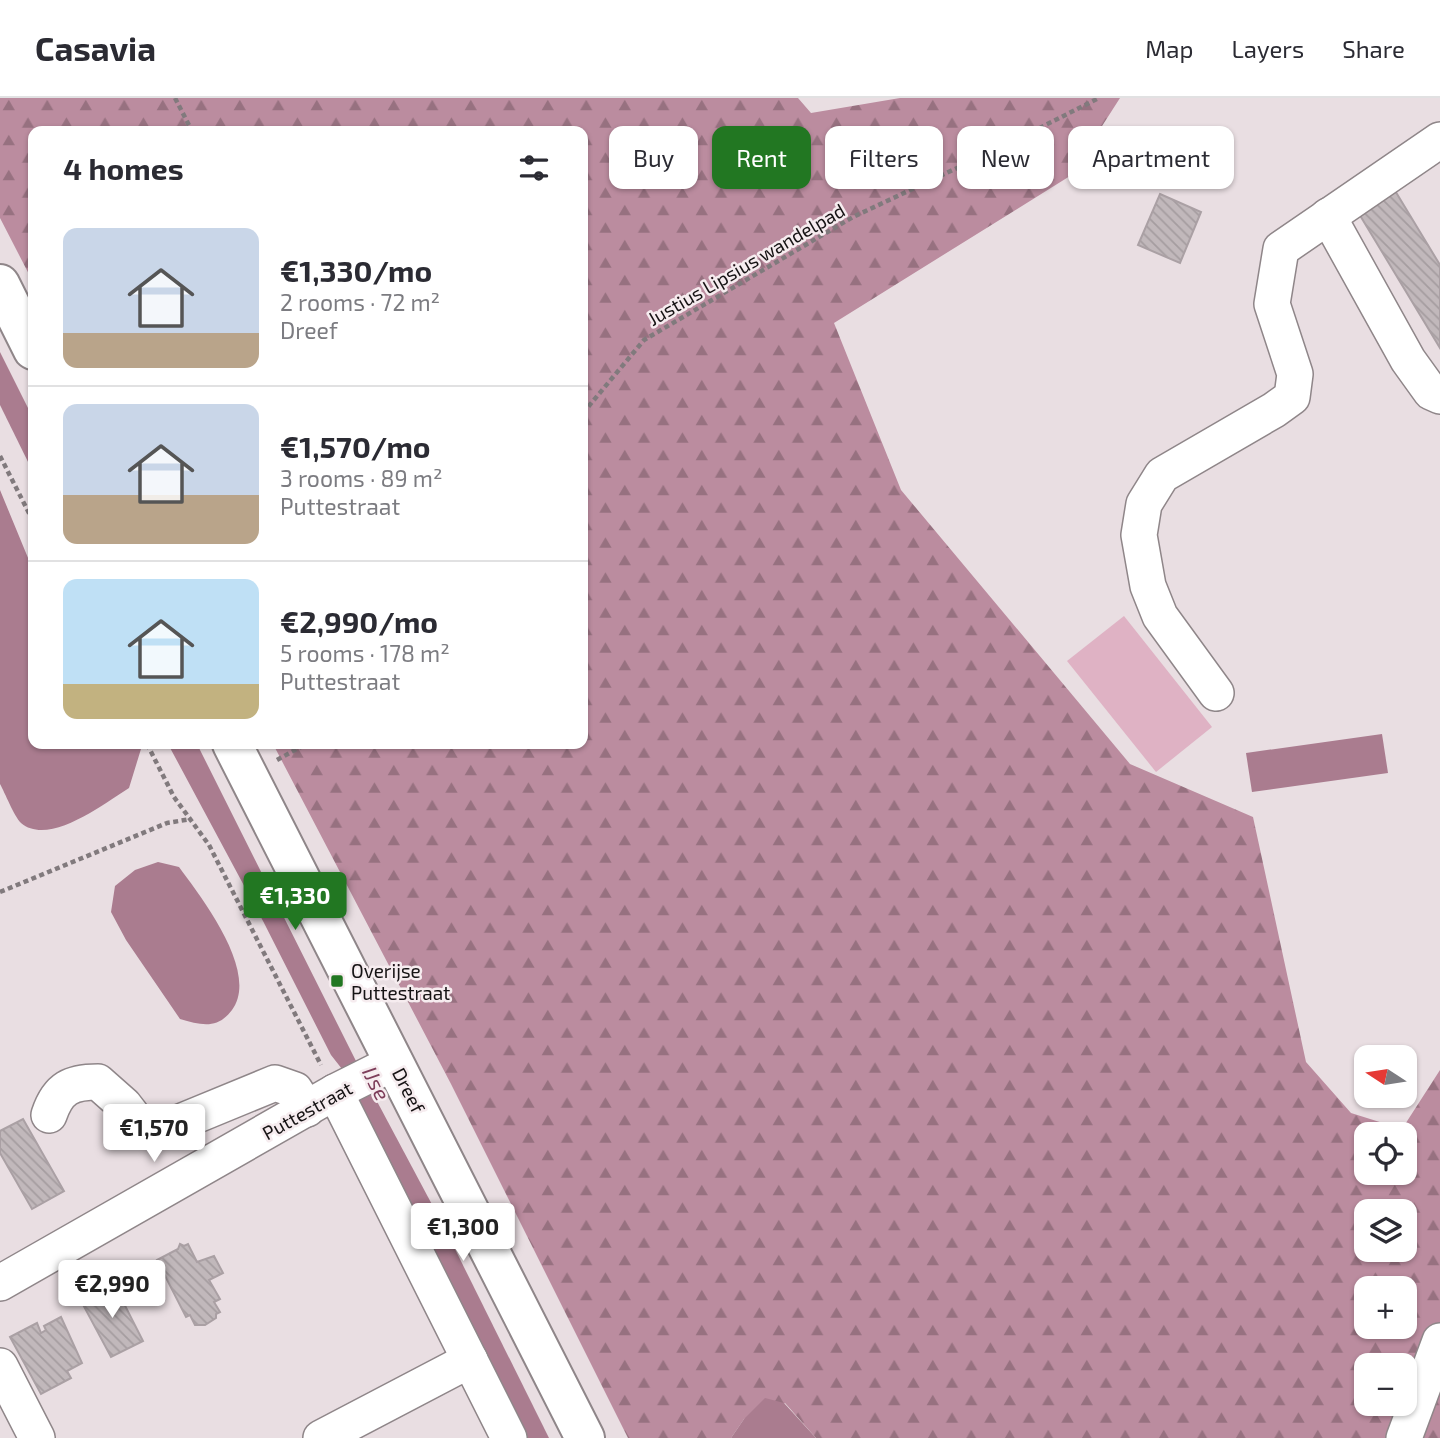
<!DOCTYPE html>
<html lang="en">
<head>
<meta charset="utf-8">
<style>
  :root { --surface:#fff; --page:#f7f7f7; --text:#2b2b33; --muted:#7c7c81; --line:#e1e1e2; --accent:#272 }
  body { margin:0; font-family:"Exo 2",sans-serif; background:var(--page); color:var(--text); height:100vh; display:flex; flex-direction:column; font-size:26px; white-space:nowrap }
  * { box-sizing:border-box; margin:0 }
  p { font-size:23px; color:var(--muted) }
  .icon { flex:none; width:38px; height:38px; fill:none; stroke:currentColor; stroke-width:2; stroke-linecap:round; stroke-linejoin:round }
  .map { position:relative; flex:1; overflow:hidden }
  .side { position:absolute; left:28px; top:28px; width:560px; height:623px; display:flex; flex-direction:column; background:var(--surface); border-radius:14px; box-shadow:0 2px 5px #0004 }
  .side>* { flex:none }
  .banner { position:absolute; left:609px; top:28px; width:665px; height:63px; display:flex; gap:14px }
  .needle { width:46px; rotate:282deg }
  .tools { position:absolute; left:1354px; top:947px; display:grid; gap:14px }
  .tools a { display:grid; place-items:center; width:63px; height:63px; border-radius:14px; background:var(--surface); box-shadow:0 2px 5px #0004; font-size:35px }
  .price { position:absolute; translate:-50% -60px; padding:0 16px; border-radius:7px; background:#fff; color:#222; font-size:23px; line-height:46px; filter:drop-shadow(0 2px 4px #0008) }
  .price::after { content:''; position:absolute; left:50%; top:42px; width:21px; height:16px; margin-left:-10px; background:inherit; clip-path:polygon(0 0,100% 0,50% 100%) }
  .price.on { background:var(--accent); color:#fff }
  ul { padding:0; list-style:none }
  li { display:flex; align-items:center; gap:21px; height:175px; padding:0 35px }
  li+li { border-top:2px solid var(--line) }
  li span { display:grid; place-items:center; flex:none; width:196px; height:140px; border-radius:14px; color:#555 }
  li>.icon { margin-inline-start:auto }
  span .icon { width:84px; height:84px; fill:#fffc; stroke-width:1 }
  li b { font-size:30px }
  h2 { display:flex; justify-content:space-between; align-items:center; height:84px; padding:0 35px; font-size:30px }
  .chip { padding:0 24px; border-radius:14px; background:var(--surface); box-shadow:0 2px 5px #0004; font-size:24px; line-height:63px }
  .chip.on { background:var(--accent); color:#fff }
  header { display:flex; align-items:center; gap:42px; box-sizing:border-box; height:98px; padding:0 35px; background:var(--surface); border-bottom:2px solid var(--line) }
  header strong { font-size:33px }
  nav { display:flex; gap:38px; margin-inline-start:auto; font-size:24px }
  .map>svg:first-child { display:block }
</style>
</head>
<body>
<header>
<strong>Casavia</strong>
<nav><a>Map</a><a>Layers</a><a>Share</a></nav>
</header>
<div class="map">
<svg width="1440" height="1340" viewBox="0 0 1440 1340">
  <defs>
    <pattern id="forest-firs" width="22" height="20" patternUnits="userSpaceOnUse" patternTransform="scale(1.75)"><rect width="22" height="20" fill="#bb8c9f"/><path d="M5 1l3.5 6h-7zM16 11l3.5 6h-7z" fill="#977180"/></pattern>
    <pattern id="building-back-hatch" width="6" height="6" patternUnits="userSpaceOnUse" patternTransform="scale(1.75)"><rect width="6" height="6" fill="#c1b8bb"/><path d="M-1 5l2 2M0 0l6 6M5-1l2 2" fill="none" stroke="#a59da0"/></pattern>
  </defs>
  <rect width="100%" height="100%" fill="#e9dee2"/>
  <path fill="url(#forest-firs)" fill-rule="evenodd" d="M0,0h798l13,15 89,-15h220l-50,78 -236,147 67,167 229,274 123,53 53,245 45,51 51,16 38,-59v368h-624l-31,-35 -41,16 -13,19h-103l-177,-354 -178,-340h310v-613h-550v151l-33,-64zM1367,1036h38v38h-38zM1367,1113h38v39h-38zM1367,1190h38v38h-38zM1367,1267h38v39h-38z"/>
  <path fill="#dfb2c4" d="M1124,518l88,111 -56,45 -89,-111z"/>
  <g fill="#aa7c8f">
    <path d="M0,254l33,66v54l-33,-67z"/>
    <path d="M0,392l33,80v174h105l3,5 -12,39c-24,15 -80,59 -108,35 -7,-7 -16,-30 -21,-39z"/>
    <path d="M1382,636l6,39 -136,19 -6,-39z"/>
    <path d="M168,646h29l159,317 -14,8 -11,-14 -68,-134z"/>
    <path d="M158,764l21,5c22,30 81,105 53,143 -15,20 -31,15 -52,9l-54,-79 -15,-28 4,-26 20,-16z"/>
    <path d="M372,994l72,135 105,211h-23l-169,-339z"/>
    <path d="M765,1300l19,5 32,35h-85l13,-19z"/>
  </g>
  <g fill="url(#building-back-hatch)" stroke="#aaa0a4" stroke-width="2">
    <path d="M1394,91l46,76v83l-82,-136z"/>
    <path d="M1160,96l41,18 -21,51 -42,-18z"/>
    <path d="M23,1021l41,72 -32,18 -32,-56v-22z"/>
    <path d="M180,1146l4,2 4,-2 9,18 17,-6 9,17 -14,7 11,19 -6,3 6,10 -4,2v4l-11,7h-10l-5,-10 -4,2 -29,-57 21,-11z"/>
    <path d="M113,1184l30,59 -32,16 -31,-58z"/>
    <path d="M61,1219l21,46 -15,8 4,7 -30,16 -31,-57 27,-14 4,10 5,-3 -2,-4z"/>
  </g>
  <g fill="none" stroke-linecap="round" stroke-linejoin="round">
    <defs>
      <g id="minor">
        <path d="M1328,118l80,144 23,32 9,4"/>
        <path d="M1216,595l-56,-77 -12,-30 -9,-51 5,-31 18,-29 112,-65 18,-13 3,-23 -23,-70 9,-55 159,-109"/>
        <path d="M335,994l174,346"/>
        <path d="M49,1017c9,-27 22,-33 49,-33l26,23 17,22h27l107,-44 20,7 12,19"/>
        <path d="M0,1185l335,-191 60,-30"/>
        <path d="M0,1268l37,72"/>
        <path d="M321,1340l149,-78"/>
        <path d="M1404,1340l36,-97"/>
      </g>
      <g id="major">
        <path d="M0,186l33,66"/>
        <path d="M232,646l353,694"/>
      </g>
    </defs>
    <use href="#minor" stroke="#8f8689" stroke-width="38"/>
    <use href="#major" stroke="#8f8689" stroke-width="42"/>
    <g stroke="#817a7d" stroke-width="4.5" stroke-dasharray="5 3.5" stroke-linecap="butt">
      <path d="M175,0l17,33"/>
      <path d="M583,315l61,-73 209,-123 155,-73 91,-46"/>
      <path d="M0,358l33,65"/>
      <path d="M147,646l27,53 35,48 112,220"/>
      <path d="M277,662l29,-16"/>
      <path d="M0,794l167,-69 24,-4"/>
    </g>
    <use href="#minor" stroke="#fff" stroke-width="35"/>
    <use href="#major" stroke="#fff" stroke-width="38"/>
  </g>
  <rect fill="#272" stroke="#f6ecef" stroke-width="2.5" x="330" y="876" width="14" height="14" rx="3.5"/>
  <g text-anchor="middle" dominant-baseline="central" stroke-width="5" stroke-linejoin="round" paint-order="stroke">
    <g font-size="19" fill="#161314" stroke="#f6ecef">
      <text transform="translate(746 166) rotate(-30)">Justius Lipsius wandelpad</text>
      <text transform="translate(409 992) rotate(63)">Dreef</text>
      <text transform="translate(307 1012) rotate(-29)">Puttestraat</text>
    </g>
    <g font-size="19" fill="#161314" stroke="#f6ecef" text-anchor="start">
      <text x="351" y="872">Overijse<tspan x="351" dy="22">Puttestraat</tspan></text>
    </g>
    <g font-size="21" font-style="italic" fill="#7d3e5a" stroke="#f6ecef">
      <text transform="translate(377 985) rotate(63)">IJse</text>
    </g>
  </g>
</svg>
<div class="tools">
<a><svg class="needle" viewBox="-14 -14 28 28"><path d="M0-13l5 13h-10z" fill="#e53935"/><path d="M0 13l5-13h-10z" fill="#7c7c81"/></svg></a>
<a><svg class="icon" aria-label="locate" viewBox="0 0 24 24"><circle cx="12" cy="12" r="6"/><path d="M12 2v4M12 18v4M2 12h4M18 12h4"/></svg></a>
<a><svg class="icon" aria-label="layers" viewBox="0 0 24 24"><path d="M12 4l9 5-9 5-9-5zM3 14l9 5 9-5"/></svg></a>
<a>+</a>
<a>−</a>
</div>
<b class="price on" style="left:295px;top:834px">€1,330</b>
<b class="price" style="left:154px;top:1066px">€1,570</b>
<b class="price" style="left:463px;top:1165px">€1,300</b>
<b class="price" style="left:112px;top:1222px">€2,990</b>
<div class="banner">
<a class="chip">Buy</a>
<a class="chip on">Rent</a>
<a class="chip">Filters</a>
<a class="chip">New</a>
<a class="chip">Apartment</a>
</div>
<section class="side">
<h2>4 homes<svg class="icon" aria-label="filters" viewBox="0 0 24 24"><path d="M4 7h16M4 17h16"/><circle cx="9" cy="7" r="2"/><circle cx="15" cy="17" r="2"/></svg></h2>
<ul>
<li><span style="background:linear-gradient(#c9d6e8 75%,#b9a48a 0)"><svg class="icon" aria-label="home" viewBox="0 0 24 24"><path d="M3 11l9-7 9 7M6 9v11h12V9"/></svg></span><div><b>€1,330/mo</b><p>2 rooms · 72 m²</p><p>Dreef</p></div></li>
<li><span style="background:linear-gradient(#c9d6e8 65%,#b9a48a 0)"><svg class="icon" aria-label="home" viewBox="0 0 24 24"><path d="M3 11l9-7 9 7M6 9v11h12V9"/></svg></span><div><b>€1,570/mo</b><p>3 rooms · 89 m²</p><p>Puttestraat</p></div></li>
<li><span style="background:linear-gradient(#bfe0f5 75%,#c2b280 0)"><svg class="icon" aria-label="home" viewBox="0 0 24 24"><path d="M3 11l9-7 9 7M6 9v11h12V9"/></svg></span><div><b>€2,990/mo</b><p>5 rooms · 178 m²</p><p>Puttestraat</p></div></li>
</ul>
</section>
</div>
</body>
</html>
